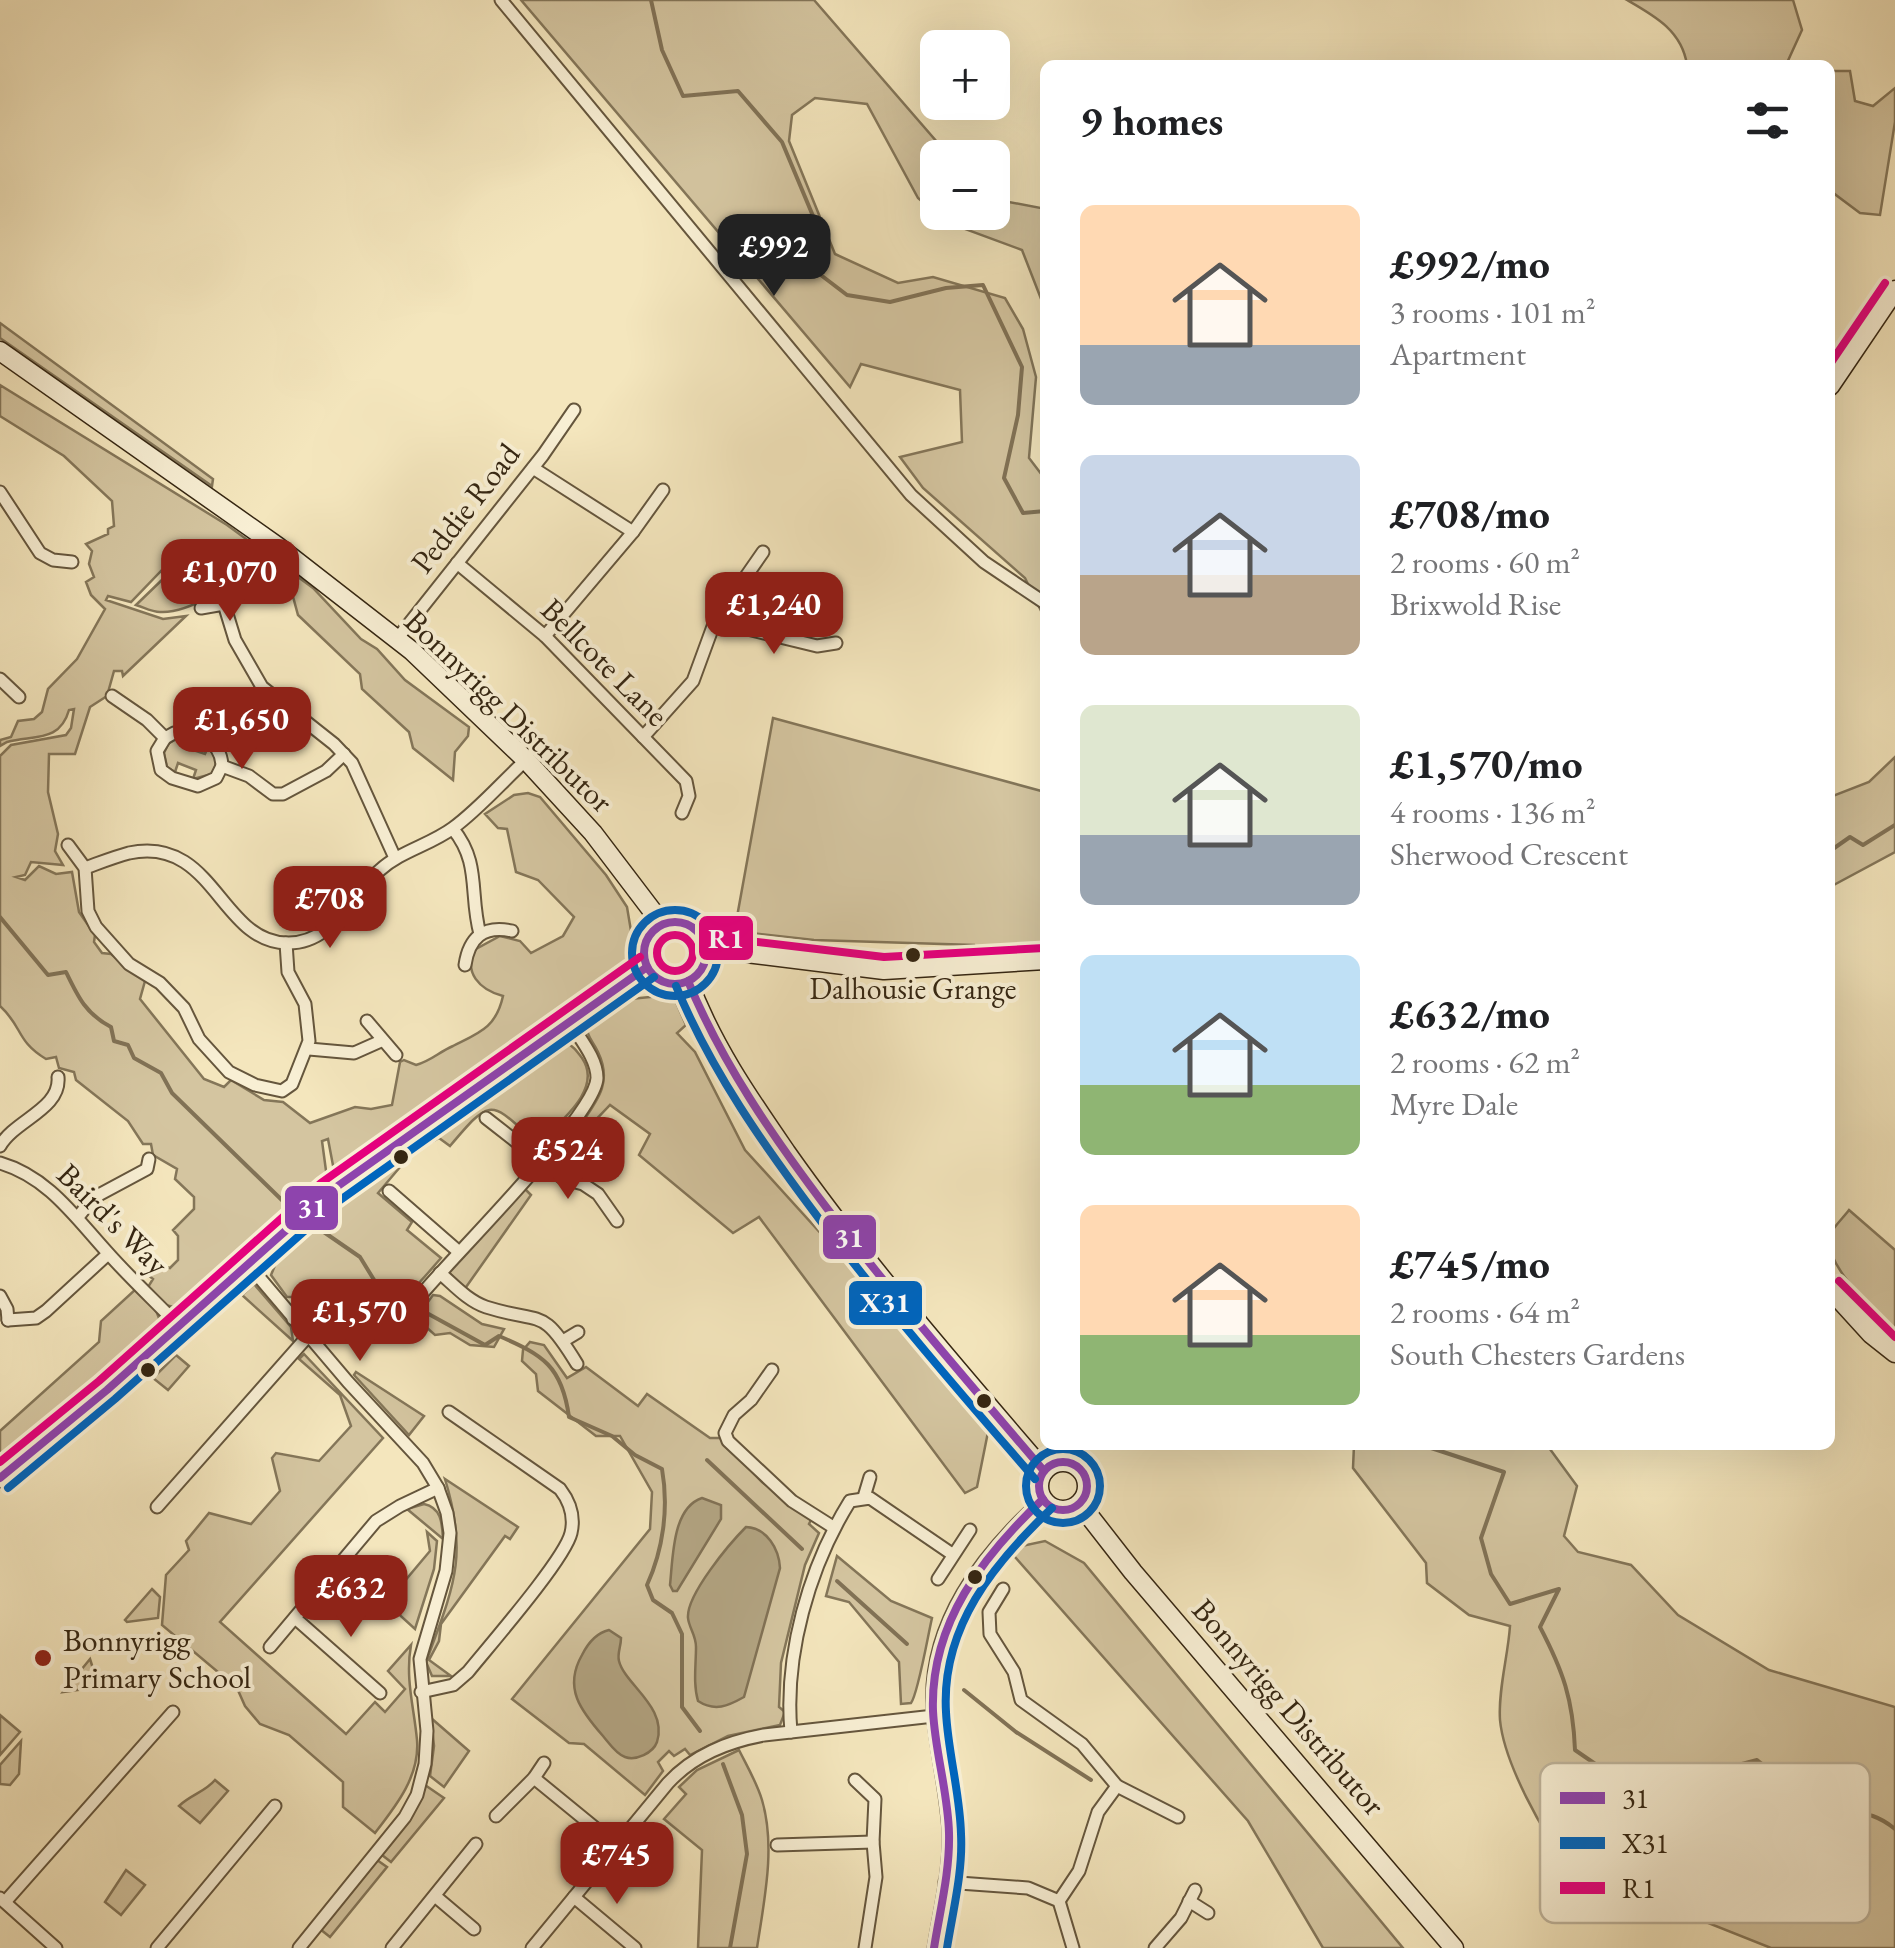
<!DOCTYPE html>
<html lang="en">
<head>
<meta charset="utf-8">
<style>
  :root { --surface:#fff; --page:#f2f2f2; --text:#202124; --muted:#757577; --accent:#8f2418 }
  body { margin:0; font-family:"EB Garamond",serif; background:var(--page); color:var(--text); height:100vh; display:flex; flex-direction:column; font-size:38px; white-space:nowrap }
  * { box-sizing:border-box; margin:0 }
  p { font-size:32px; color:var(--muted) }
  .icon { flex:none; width:55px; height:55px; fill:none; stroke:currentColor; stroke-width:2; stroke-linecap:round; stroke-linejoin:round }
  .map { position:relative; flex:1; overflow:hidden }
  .details { position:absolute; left:1040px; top:60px; width:795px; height:1390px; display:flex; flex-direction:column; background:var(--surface); border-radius:15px; box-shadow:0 10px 40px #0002 }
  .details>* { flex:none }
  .controls { position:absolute; left:920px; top:30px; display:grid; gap:20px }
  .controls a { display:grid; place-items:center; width:90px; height:90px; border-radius:15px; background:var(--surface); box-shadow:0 10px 40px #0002; font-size:50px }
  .price { position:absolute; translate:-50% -85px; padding:0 22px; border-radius:20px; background:var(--accent); color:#fff; font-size:32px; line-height:65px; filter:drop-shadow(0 2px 5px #0008) }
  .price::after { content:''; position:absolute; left:50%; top:60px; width:30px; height:22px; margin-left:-15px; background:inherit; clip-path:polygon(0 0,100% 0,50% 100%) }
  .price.active { background:#222; color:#fff }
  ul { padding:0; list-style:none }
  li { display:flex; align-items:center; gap:30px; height:250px; padding:0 40px }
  li span { display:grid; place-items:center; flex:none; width:280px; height:200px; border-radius:15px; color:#555 }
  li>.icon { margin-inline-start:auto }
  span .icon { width:120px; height:120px; fill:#fffc; stroke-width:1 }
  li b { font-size:42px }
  h2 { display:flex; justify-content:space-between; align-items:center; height:120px; padding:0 40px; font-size:42px }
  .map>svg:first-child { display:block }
</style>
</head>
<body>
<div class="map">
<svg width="1895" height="1948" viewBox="0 0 1895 1948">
  <rect width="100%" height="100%" fill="#f4e6bd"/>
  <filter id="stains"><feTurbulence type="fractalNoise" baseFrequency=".002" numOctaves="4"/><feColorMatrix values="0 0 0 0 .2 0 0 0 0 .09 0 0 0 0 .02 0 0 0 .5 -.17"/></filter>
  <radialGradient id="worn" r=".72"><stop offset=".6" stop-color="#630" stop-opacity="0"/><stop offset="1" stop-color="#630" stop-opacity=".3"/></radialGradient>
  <g fill="#d4c5a0" stroke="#847659" stroke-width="2.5">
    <path d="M521,0h293l136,157 -12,1v54h54l1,-13 48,9 4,11v90l-23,-59 -76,-28 -28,-24 -51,-94 -52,-6 -23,17 -3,26 46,113 63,29 35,-6 72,21 18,31 13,48 -7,81 16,21v140l-20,-41 -102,-90 -23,-31 62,-15 -2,-52 -99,-26 -11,23z"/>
    <path d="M1627,0h166l9,30 -16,35h-99c-5,-34 -32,-49 -60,-65z"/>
    <path d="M1830,71h20l5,30 18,5 22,-18v34l-15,93 -20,-2 -28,-21z"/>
    <path d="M0,323l213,156 -1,7 -212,-148z"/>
    <path d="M0,385l227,140 86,63 48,51 16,10 28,31 64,47 -1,9 -13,16 -2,28 -40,-32 -4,-16 -47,-43 -2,-15 -62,-59 -6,-22 -34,-30c-19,19 -70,51 -98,49 -8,0 -17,-5 -24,-7l29,-28 -4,-6 -30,31 -23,-6 -2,4 57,19 23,-3 -63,60 -1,-5h-8l-7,25 -17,11 -15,47h-26l-1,38 10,42 -3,17 8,14 -32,-3 -6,13 -9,2 9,3 14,-14 17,8 16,-2 7,40 16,23 -1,7 8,11 9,1 34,27 -5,18 64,80 20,8 7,-7 33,20 19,2 27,21 45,-16 16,2 21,-4 8,-43 4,-2 12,5c15,-4 23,-13 37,-19 26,-13 43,-18 50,-50 -23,-6 -41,-24 -27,-47l24,-13 20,5 11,12 32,-17 11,-19 -36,-37 -22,-8 -9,-43 -9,-1 -13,-14 29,-19 14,-2 12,4 66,78 21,32 5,30 -5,21 -12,16 -5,14 -232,160 -8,-1 -35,29 -7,-37 -6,2 5,37 -60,53 -1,6 -83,72 -18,-4 -17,-18 5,-8 -5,-4 11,-10 11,3 8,-8v-24l-5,-6 21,-21v-12l-19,-18 2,-10 -24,-14 -2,-11h-8l-15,-23 -52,-41 -2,-8 -15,-4 -3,-11 -10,2c-30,-18 -23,-32 -46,-53v-250l11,-11 55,-10 5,-7 3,-19 -5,1c-9,32 -34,25 -62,32l-7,4v-6l11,-3 7,-16 16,-2 8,-7 6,-23 29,-30 28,-50 -14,-14 -5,-13 8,-5 -5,-13 3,-13 -6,-7 22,-10v-5l6,-3 -2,-25 -48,-45 -64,-40z"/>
    <path d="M773,718l272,74v156l-69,8 -2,-11 -160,-5 -72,-8 -5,-15z"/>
    <path d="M176,739h10l-2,8 21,7 3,-7c9,10 10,16 4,27l-19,5 3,-9 -18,-7 -3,9 -8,-5 -3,-14 4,-9z"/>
    <path d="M1895,757v95l-65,35v-90l39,-15z"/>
    <path d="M660,996l16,6 10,23 -9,8 18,19 50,98 108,119 135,163 -11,55 -12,6 -206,-276 -26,16 -94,-78 11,-21 -40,-29 -20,21 15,12 -2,4 -17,-2 -7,-13c18,-26 34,-44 19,-75 -6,-13 -12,-15 -11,-30l33,-22z"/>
    <path d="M564,1041c9,5 12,9 18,17 22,32 -24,65 -44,86 -48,-43 -45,-49 -88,2l-11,-8 -27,15 -34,40 34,29 -5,8 34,28c-10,11 -39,48 -53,48 -16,1 -39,-9 -54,0l-34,-9h-13l-16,-22 12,-29 38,-32 232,-172z"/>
    <path d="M522,1186l9,9 -67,95 -17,-20z"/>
    <path d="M1849,1210l46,40v82c-18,-19 -74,-69 -65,-97 3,-8 14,-18 19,-25z"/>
    <path d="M239,1282h10l-100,92 -3,-4 3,-3 -2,-3z"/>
    <path d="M254,1284l37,43 2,14 -51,-46z"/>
    <path d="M137,1288c13,15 28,27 22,47l-159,132v-36l99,-89 2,-21z"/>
    <path d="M433,1295l7,1 42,28 22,5 -10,18 -24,-2 -20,-12 -15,2 -19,-17z"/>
    <path d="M530,1342l14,3 23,33 19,-11 52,39 9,-12 63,44h10l42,44 49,38 -2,4 10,9 -14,32 -24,98 -2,44 6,5 -5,13 -52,11 -38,19 -5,-6 -11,7 -5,-5 -11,11 5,9 -18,24 -61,-51 -15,-1 -57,-44 138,-170 2,-37 -32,-56h-24l-58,-45 -2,-17 -14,-13 1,-11z"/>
    <path d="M304,1354l79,84 -163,184 126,112 29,-32 10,10 20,-23 -17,-18 23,-26c-6,34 3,62 6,95 3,36 -21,66 -42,93l-32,-26v-25l-54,-47 -29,-11 -15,-18 -8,-18 -75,-63 4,-50 23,-25 -3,-9 23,-28 42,11 29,-33 -8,-33 4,-5 43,8 32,-35 -11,-31 -41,-36z"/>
    <path d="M176,1355l13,11 -21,24 -15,-12z"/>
    <path d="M356,1372l68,44 -15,19 -55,-60z"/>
    <path d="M141,1375l2,3 -60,50 -6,-5z"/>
    <path d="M1354,1445h193l30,41 -13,50 14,16 53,13 47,50 91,55 126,37v241h-124l-201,-80c-27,-34 -66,-105 -70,-148 -2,-30 8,-64 10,-94l-41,-11 -42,-32 -1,-20 -73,-95z"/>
    <path d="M445,1479l73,48 -8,12 -5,-3 -64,88 -2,17 -10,19 22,16h-19l-6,-14c27,-74 43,-105 19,-183z"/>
    <path d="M424,1504c18,4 18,20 19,35l-36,-30z"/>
    <path d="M427,1532l10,9 -3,28 -19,60 -34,-31 11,-13 6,4 32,-38z"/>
    <path d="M1045,1541l39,22 319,385h-80l-75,-127 -240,-272z"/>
    <path d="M837,1556l54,45 41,17c-4,17 -14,76 -21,85l-10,1 -2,-42 -50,-60 -23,-6z"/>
    <path d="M152,1589l8,8 -2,21 -31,4 -2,-2z"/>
    <path d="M90,1659l7,22 -6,7 -28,4z"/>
    <path d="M0,1715l20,17 -20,23z"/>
    <path d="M431,1718l38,33 -25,36 -14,-11 4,-30z"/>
    <path d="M21,1741l-2,33 -9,11 -10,-1v-19z"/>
    <path d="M739,1750c8,16 18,33 23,50 14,47 2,101 -5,148h-59l4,-98 -38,-31 22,-25 -7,-7 18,-17z"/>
    <path d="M215,1780l13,11 -28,32 -21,-17c11,-11 26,-14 36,-26z"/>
    <path d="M425,1785l19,13 -53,64 -9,-7 30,-39z"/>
    <path d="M377,1860l10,7 -57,70 -10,-8z"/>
    <path d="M126,1870l19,15 -24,30 -16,-13z"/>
  </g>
  <g fill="#b3a583" stroke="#817256" stroke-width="2.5">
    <path d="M702,1498l19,7v14l-44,72h-4l-3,-6c3,-27 2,-77 32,-87z"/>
    <path d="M746,1527c21,1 33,22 34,41l-36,129c-16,9 -29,15 -46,4 -5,-17 -2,-36 -2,-54 0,-12 -7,-19 -8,-29 -2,-23 42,-75 58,-91z"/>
    <path d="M609,1630l12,8c0,9 -4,15 -2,23 6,24 49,46 38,81 -4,11 -21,19 -32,15 -9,-3 -16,-14 -22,-21 -22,-25 -40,-48 -21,-81 6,-12 14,-22 27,-25z"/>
  </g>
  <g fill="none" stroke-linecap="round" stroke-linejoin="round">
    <g stroke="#817256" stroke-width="4">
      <path d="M651,0l11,50 21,46 55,-5 44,51 31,74 -4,50 38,29 43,7 56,-14 37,-3 39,82 -4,48 -14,63 19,35 22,-2"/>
      <path d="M1830,851l20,-14 13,8 32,-20"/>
      <path d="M0,917l48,58 18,-3c12,25 20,42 45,55l3,14 14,4 6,13 27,15 11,20 117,114"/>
      <path d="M315,1226l45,31 19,31 27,14"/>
      <path d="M414,1306l71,39 14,-9c44,19 63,30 70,81l43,19 23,19 27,14c7,39 1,81 -15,116l6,15 19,13 10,21v73l18,24"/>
      <path d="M1422,1445l82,27 -23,66 10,36 19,30 49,-15 -19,38c23,44 33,72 35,123l32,22 49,-3 31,15 23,36 21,-18 -12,-32 38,-10c22,17 46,39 73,47 27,7 42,3 65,22"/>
      <path d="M707,1460l95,89"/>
      <path d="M837,1581l70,63"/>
      <path d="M964,1690l52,42 75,48"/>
      <path d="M723,1764l19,51 5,39 -17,94"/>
    </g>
    <defs>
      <g id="street">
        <path d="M501,0l410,495 73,67 61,41"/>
        <path d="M533,468l100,64"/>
        <path d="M0,492l40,61 13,7 19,2"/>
        <path d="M457,563l88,73 141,145 3,15 -7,17"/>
        <path d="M224,604l11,36 27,47 72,57 18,19 43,95"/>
        <path d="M201,608l23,-4 16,-11"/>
        <path d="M715,621l102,25 19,-3"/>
        <path d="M545,636l88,-104 30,-42"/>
        <path d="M397,639l146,-184 31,-45"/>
        <path d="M0,679l19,18"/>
        <path d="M112,696l35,24 18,18"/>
        <path d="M174,733c24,-1 47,7 48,33l-6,12 -18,8 -26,-8 -11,-8 -4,-19 8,-13z"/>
        <path d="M643,737l50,-56 22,-60 48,-69"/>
        <path d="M222,766l27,10 24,18h10l43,-23 18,-17"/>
        <path d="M453,829c28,34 16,65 27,105"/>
        <path d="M68,845l17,23 3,43 8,16 33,37 31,19 24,25 15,31 30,33 26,13 27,6 10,-7 17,-43 -4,-37 -17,-32 -2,-29"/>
        <path d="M85,868c14,-5 29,-11 44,-15 85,-18 91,89 158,90 47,1 62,-48 93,-73 21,-19 50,-25 73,-42 26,-19 49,-46 73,-68"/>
        <path d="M465,965c4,-27 18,-40 47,-34"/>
        <path d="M367,1021l29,34"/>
        <path d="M309,1049l45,4 27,-12"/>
        <path d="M486,1118l78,61 19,5 15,10 19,27"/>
        <path d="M0,1146c15,-26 61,-37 58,-69"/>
        <path d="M0,1163c48,14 75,54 107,89 23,26 48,49 71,73"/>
        <path d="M389,1191l70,61"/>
        <path d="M78,1217l15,-19 54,-29 2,-10"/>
        <path d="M247,1263l101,119 75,81 15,25 9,25 3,20 -4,38 -26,88 7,72 -2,33 -8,31 -12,22 -106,131"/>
        <path d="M440,1273c14,12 28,28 46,34 57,18 55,-2 91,57"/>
        <path d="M0,1296l7,13 1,11"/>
        <path d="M293,1319c35,-29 73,30 128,-24 31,-38 175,-180 176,-217 0,-20 -18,-40 -27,-56"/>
        <path d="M8,1320l28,-2 10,-7 62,-57"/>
        <path d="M563,1341l15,-9"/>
        <path d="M772,1370l-21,30 -17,15 -9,18 3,8 64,60 41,26"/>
        <path d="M864,1497l6,-20"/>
        <path d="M157,1507l151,-171"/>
        <path d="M938,1579l32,-49"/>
        <path d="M1003,1589l-14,23 1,22 24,38 7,28 61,44 35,42 -19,26 -19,59 -20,30"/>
        <path d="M295,1618l85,75"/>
        <path d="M270,1647l106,-126 24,-15 38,-18"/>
        <path d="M421,1692l32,-7 15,-13c21,-26 97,-113 103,-139 4,-17 -1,-31 -11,-44l-111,-77"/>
        <path d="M791,1732c-7,-77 18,-165 59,-231l20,-3 82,56"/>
        <path d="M534,1778l82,67"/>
        <path d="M855,1780l20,19 -2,43 3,35 -11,71"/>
        <path d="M1117,1786l61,31"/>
        <path d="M496,1816l38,-38 10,-15"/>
        <path d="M777,1845l96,-3"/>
        <path d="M945,1882l83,6 31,13 14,47"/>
        <path d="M435,1896l39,33"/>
        <path d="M574,1897l61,51"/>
        <path d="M0,1898l56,50"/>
        <path d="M1189,1901l19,12"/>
        <path d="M5,1902l168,-190"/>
        <path d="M157,1948l118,-142"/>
        <path d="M392,1948l84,-104"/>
        <path d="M532,1948l136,-165c26,-28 59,-41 96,-48l170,-19"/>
        <path d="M934,1948c6,-38 16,-76 15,-115 -2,-41 -13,-81 -16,-122 -6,-87 49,-157 110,-212"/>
        <path d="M1155,1948l26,-30 14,-28"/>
      </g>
      <g id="secondary">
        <path d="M0,351l277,195 135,105 114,109 67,73 70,92"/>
        <path d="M1830,386l65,-96"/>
        <circle cx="675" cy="953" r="31"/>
        <path d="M705,948l179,22 161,-10"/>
        <path d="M688,981c24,64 60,116 98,171 79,112 169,215 258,319"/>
        <path d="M1830,1289l41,45 24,19"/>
        <circle cx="1063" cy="1486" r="24"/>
        <path d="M0,1478l107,-88 221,-197 319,-226"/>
        <path d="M1080,1504l53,68 321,376"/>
      </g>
    </defs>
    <use href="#street" stroke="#65563d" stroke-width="15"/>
    <use href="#secondary" stroke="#352612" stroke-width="21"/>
    <use href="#street" stroke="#f8efd4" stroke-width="11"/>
    <use href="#secondary" stroke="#f8efd4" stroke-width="18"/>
    <defs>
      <g id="bus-1">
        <circle cx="675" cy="953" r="31"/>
        <path d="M688,981c34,82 85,156 138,226 69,91 144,177 218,264"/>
        <circle cx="1063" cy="1486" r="24"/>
        <path d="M0,1478l107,-88 221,-197 319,-226"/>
        <path d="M934,1948c6,-38 16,-76 15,-115 -1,-41 -14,-81 -16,-122 -3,-88 50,-155 110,-212"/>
      </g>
      <g id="bus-2">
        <circle cx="675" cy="953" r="43"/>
        <path d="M676,986c35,85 89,161 144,234 68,89 141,174 215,259"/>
        <circle cx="1063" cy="1486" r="37"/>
        <path d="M8,1488l107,-89 221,-196 318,-226"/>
        <path d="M947,1948c6,-38 16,-76 14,-114 -1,-41 -13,-81 -15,-122 -5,-85 48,-149 106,-204"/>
      </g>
      <g id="bus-3">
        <path d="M1830,364l55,-81"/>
        <circle cx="675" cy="953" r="18"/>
        <path d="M707,936l177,21 160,-9"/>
        <path d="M1839,1281l56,56"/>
        <path d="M0,1462l99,-81 222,-198 319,-226"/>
      </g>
    </defs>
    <use href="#bus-1" stroke="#f8efd4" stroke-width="15"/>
    <use href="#bus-2" stroke="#f8efd4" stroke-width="15"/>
    <use href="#bus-3" stroke="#f8efd4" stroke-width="15"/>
    <use href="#bus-1" stroke="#8e44ad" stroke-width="8"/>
    <use href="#bus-2" stroke="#0065bd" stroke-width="8"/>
    <use href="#bus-3" stroke="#e5007d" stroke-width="8"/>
  </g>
  <g fill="#352612" stroke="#f8efd4" stroke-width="4">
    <circle cx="913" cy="955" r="9"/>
    <circle cx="401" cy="1157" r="9"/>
    <circle cx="148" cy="1370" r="9"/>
    <circle cx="984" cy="1401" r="9"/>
    <circle cx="975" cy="1577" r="9"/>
  </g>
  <circle fill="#8f2418" stroke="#f8efd4" stroke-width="4" cx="43" cy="1658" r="10"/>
  <g text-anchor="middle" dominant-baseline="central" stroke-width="8" stroke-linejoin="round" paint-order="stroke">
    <g font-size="30" fill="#352612" stroke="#f8efd4">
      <text x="913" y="988">Dalhousie Grange</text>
    </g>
    <g font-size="32" fill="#352612" stroke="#f8efd4">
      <text transform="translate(465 508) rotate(-52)">Peddie Road</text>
      <text transform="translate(605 662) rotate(45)">Bellcote Lane</text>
      <text transform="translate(509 711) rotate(44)">Bonnyrigg Distributor</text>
      <text transform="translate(113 1219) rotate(45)">Baird's Way</text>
      <text transform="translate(1289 1707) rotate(49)">Bonnyrigg Distributor</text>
    </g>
    <g font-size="32" fill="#352612" stroke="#f8efd4" text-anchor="start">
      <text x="63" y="1640">Bonnyrigg<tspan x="63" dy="37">Primary School</tspan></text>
    </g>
  </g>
  <rect x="1540" y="1763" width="330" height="160" rx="15" fill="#f8efd4" stroke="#beb39a" stroke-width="2.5"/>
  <rect x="1560" y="1792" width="45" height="12" fill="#8e44ad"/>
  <rect x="1560" y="1837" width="45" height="12" fill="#0065bd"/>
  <rect x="1560" y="1882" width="45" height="12" fill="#e5007d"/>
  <g font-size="28" fill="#352612">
    <text x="1622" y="1808">31</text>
    <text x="1622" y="1853">X31</text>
    <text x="1622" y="1898">R1</text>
  </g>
  <g stroke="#f8efd4" stroke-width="4">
    <rect x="697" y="914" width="58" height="48" rx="10" fill="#e5007d"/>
    <rect x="283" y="1184" width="57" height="48" rx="10" fill="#8e44ad"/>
    <rect x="821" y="1213" width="57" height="48" rx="10" fill="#8e44ad"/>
    <rect x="847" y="1279" width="77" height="48" rx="10" fill="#0065bd"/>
  </g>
  <g font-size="28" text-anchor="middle" font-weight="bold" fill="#fff">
    <text x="726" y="948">R1</text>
    <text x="312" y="1217">31</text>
    <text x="849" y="1247">31</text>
    <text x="885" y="1312">X31</text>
  </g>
  <rect width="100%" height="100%" filter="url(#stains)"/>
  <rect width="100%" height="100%" fill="url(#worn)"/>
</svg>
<div class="controls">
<a>+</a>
<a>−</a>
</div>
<b class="price active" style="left:774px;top:299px">£992</b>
<b class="price" style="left:230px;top:624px">£1,070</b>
<b class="price" style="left:774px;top:657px">£1,240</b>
<b class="price" style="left:242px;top:772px">£1,650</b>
<b class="price" style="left:330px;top:951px">£708</b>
<b class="price" style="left:568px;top:1202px">£524</b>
<b class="price" style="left:360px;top:1364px">£1,570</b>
<b class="price" style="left:351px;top:1640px">£632</b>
<b class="price" style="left:617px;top:1907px">£745</b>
<section class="details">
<h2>9 homes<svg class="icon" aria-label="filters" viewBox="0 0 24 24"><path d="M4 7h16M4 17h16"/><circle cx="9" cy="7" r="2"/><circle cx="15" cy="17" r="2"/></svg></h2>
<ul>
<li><span style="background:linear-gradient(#ffd9b3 70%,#9aa5b1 0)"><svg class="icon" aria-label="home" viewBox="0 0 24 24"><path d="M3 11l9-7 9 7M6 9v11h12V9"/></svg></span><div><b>£992/mo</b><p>3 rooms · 101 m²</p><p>Apartment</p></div></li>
<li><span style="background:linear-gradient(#c9d6e8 60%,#b9a48a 0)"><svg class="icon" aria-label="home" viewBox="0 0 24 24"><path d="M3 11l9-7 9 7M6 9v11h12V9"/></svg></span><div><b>£708/mo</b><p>2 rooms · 60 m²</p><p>Brixwold Rise</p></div></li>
<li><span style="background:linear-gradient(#dfe7d0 65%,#9aa5b1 0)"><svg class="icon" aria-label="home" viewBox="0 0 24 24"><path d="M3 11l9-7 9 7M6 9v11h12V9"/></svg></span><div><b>£1,570/mo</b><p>4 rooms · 136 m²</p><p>Sherwood Crescent</p></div></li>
<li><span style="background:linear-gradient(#bfe0f5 65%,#8fb573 0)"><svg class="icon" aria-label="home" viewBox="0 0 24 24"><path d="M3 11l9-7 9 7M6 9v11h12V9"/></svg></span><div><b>£632/mo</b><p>2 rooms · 62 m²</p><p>Myre Dale</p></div></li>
<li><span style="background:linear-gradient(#ffd9b3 65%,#8fb573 0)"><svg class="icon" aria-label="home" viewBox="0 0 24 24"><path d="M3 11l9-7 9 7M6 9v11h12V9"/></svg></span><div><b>£745/mo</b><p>2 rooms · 64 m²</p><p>South Chesters Gardens</p></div></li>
</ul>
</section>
</div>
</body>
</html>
